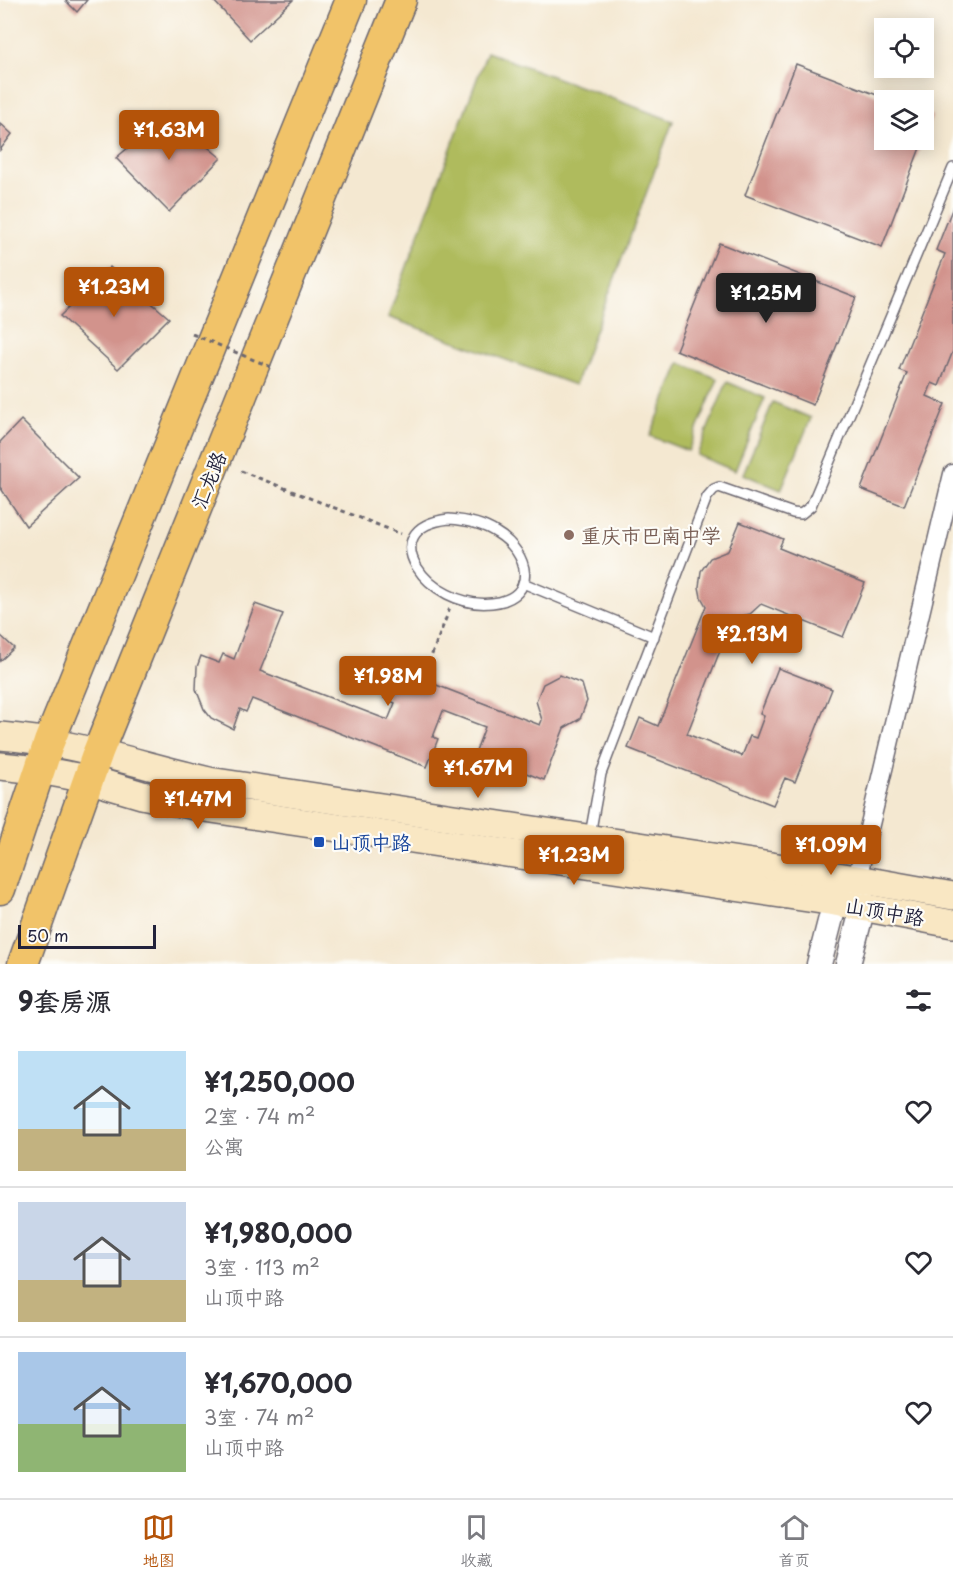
<!DOCTYPE html>
<html lang="zh">
<head>
<meta charset="utf-8">
<style>
  :root { --surface:#fff; --page:#f7f7f7; --text:#2b2b33; --muted:#7c7c81; --line:#e1e1e2; --accent:#b45309 }
  body { margin:0; font-family:"Playpen Sans","LXGW WenKai TC",sans-serif; background:var(--page); color:var(--text); height:100vh; display:flex; flex-direction:column; font-size:22px; white-space:nowrap }
  * { box-sizing:border-box; margin:0 }
  p { font-size:20px; color:var(--muted) }
  .icon { flex:none; width:33px; height:33px; fill:none; stroke:currentColor; stroke-width:2; stroke-linecap:round; stroke-linejoin:round }
  .map { position:relative; height:964px; overflow:hidden }
  .side { display:flex; flex-direction:column; background:var(--surface); flex:1 }
  .side>* { flex:none }
  .buttons { position:absolute; left:874px; top:18px; display:grid; gap:12px }
  .buttons a { display:grid; place-items:center; width:60px; height:60px; border-radius:0px; background:var(--surface); box-shadow:0 3px 15px #0003; font-size:30px }
  .scale { position:absolute; left:18px; bottom:15px; width:138px; box-sizing:border-box; padding-left:6px; border:3px solid #22223b; border-top:0; font-size:16px; line-height:21px; white-space:nowrap; color:#22223b; -webkit-text-stroke:4px #fdfcf7; paint-order:stroke }
  .price { position:absolute; translate:-50% -51px; padding:0 14px; border-radius:6px; background:var(--accent); color:#fff; font-size:20px; line-height:39px; filter:drop-shadow(0 2px 3px #0008) }
  .price::after { content:''; position:absolute; left:50%; top:36px; width:18px; height:14px; margin-left:-9px; background:inherit; clip-path:polygon(0 0,100% 0,50% 100%) }
  .price.current { background:#222; color:#fff }
  ul { padding:0; list-style:none }
  li { display:flex; align-items:center; gap:18px; height:150px; padding:0 18px }
  li+li { border-top:2px solid var(--line) }
  li span { display:grid; place-items:center; flex:none; width:168px; height:120px; border-radius:0px; color:#555 }
  li>.icon { margin-inline-start:auto }
  span .icon { width:72px; height:72px; fill:#fffc; stroke-width:1 }
  li b { font-size:26px }
  h2 { display:flex; justify-content:space-between; align-items:center; height:72px; padding:0 18px; font-size:26px }
  .dock { display:flex; justify-content:space-around; align-items:center; height:84px; border-top:2px solid var(--line); background:var(--surface); font-size:16px; color:var(--muted) }
  .dock a { display:grid; justify-items:center; gap:3px }
  .dock .current { color:var(--accent) }
  .map>svg:first-child { display:block }
</style>
</head>
<body>
<div class="map">
<svg width="953" height="964" viewBox="0 0 953 964">
  <rect width="100%" height="100%" fill="#fdfcf7"/>
  <filter id="ink" filterUnits="userSpaceOnUse"><feTurbulence type="fractalNoise" baseFrequency=".0167" numOctaves="2"/><feDisplacementMap in="SourceGraphic" scale="12" xChannelSelector="R" yChannelSelector="G"/><feConvolveMatrix kernelMatrix="1 2 1 2 8 2 1 2 1" color-interpolation-filters="sRGB"/></filter>
  <filter id="wash" filterUnits="userSpaceOnUse"><feTurbulence type="fractalNoise" baseFrequency=".008" numOctaves="4" result="noise"/><feDisplacementMap in="SourceGraphic" scale="24" xChannelSelector="R" yChannelSelector="G"/><feGaussianBlur stdDeviation="1.35" result="paint"/><feColorMatrix in="noise" values="0 0 0 0 0 0 0 0 0 0 0 0 0 0 0 0 0 1.4 0 .05"/><feComposite in="paint" operator="in"/></filter>
  <g filter="url(#wash)">
    <rect width="100%" height="100%" fill="#f4e8d1"/>
    <g fill="#afbb5d" stroke="#686e4c" stroke-width="1.5">
      <path d="M487,52l186,69 -98,264 -187,-68z"/>
      <path d="M680,363l38,16 -30,72 -38,-15z"/>
      <path d="M727,382l38,16 -30,73 -38,-16z"/>
      <path d="M773,402l38,16 -30,72 -38,-16z"/>
    </g>
    <g id="blocks">
      <g fill="#d2938c">
        <path d="M65,0h22l-10,12z"/>
        <path d="M213,0h80l-43,40z"/>
        <path d="M796,64l94,36h-5v40h38l-41,107 -137,-52z"/>
        <path d="M924,113l8,3 -8,22z"/>
        <path d="M168,114l53,44 -52,54 -53,-54z"/>
        <path d="M0,123l12,11 -12,16z"/>
        <path d="M953,207v144l-14,35 -7,-3 -5,13 18,8 -41,102 -43,-17 46,-116 -8,-3 46,-116 -9,-4z"/>
        <path d="M719,243l137,54 -43,108 -137,-55z"/>
        <path d="M110,267l59,51 -51,51 -58,-53z"/>
        <path d="M21,420l58,58 -53,48 -26,-39v-45z"/>
        <path d="M740,522l43,17 -4,9 86,35 -22,54 -82,-33 -11,10 -17,4 -46,116 55,22 8,-20 6,2 8,-22 -4,-2 18,-46 54,21 -37,93 -10,-4 -12,27 -145,-57 12,-30 18,8 48,-120 -5,-9 -2,-10 2,-16 9,-13 18,-7z"/>
        <path d="M255,604l28,10 -23,57 128,49 7,-17 -11,-5 11,-29 145,56 2,-5 -6,-19 7,-17 17,-9 22,9 5,17 -7,18 -16,9 -20,52 -69,-27 10,-26 -42,-16 -10,26 5,2 -11,28 -175,-68 -6,13 -6,-3 -7,20 -22,-11 -7,-9 -8,-20 1,-22 4,-11 18,7 4,-9 11,5z"/>
        <path d="M0,635l14,13 -14,13z"/>
      </g>
    </g>
  </g>
  <g filter="url(#ink)">
    <use href="#blocks" fill-opacity="0" stroke="#6c6770" stroke-width="1.5"/>
    <g fill="none" stroke-linecap="round" stroke-linejoin="round">
      <defs>
        <g id="service">
          <path d="M449,519c17,1 33,4 48,14 32,19 43,65 -5,70 -64,7 -122,-75 -43,-84z"/>
          <path d="M523,583l131,54"/>
          <path d="M590,835l11,-61 106,-277 7,-8 5,-2 74,26 8,1 10,-8 142,-338"/>
        </g>
        <path id="minor" d="M857,879l96,-405"/>
        <g id="tertiary">
          <path d="M819,964l16,-62 12,-13"/>
          <path d="M848,964l15,-57 -4,-19"/>
        </g>
        <g id="secondary">
          <path d="M0,736c71,5 140,29 209,45l648,98 96,17"/>
          <path d="M0,766l39,4 49,9 54,16 63,13 630,94 118,22"/>
        </g>
        <g id="primary">
          <path d="M0,889l49,-147 302,-742"/>
          <path d="M23,964l75,-212 303,-752"/>
        </g>
      </defs>
      <use href="#service" stroke="#6c6770" stroke-width="12"/>
      <use href="#minor" stroke="#6c6770" stroke-width="21"/>
      <use href="#tertiary" stroke="#6c6770" stroke-width="27"/>
      <use href="#secondary" stroke="#6c6770" stroke-width="30"/>
      <use href="#primary" stroke="#6c6770" stroke-width="33"/>
      <g stroke="#6c6770" stroke-width="3" stroke-dasharray="4.5 4.5" stroke-linecap="butt">
        <path d="M241,471l160,63"/>
        <path d="M422,680l28,-72"/>
      </g>
      <use href="#service" stroke="#fff" stroke-width="9"/>
      <use href="#minor" stroke="#fff" stroke-width="18"/>
      <use href="#tertiary" stroke="#fff" stroke-width="24"/>
      <use href="#secondary" stroke="#f9e7c3" stroke-width="27"/>
      <use href="#primary" stroke="#f1c369" stroke-width="30"/>
      <path stroke="#6c6770" stroke-width="3" stroke-dasharray="4.5 4.5" stroke-linecap="butt" d="M192,334l79,33"/>
    </g>
  </g>
  <circle fill="#8d6e63" stroke="#fdfcf7" stroke-width="2" cx="569" cy="535" r="6"/>
  <rect fill="#1a4fb4" stroke="#fdfcf7" stroke-width="2" x="313" y="836" width="12" height="12" rx="3"/>
  <g text-anchor="middle" dominant-baseline="central" stroke-width="4.5" stroke-linejoin="round" paint-order="stroke">
    <g font-size="20" fill="#22223b" stroke="#fdfcf7">
      <text transform="translate(208 480) rotate(-68)">汇龙路</text>
      <text transform="translate(885 911) rotate(10)">山顶中路</text>
    </g>
    <g font-size="20" fill="#785e54" stroke="#fdfcf7" text-anchor="start">
      <text x="581" y="535">重庆市巴南中学</text>
    </g>
    <g font-size="20" fill="#164399" stroke="#fdfcf7" text-anchor="start">
      <text x="331" y="842">山顶中路</text>
    </g>
  </g>
</svg>
<div class="buttons">
<a><svg class="icon" aria-label="locate" viewBox="0 0 24 24"><circle cx="12" cy="12" r="6"/><path d="M12 2v4M12 18v4M2 12h4M18 12h4"/></svg></a>
<a><svg class="icon" aria-label="layers" viewBox="0 0 24 24"><path d="M12 4l9 5-9 5-9-5zM3 14l9 5 9-5"/></svg></a>
</div>
<div class="scale">50 m</div>
<b class="price" style="left:169px;top:161px">¥1.63M</b>
<b class="price" style="left:114px;top:318px">¥1.23M</b>
<b class="price current" style="left:766px;top:324px">¥1.25M</b>
<b class="price" style="left:752px;top:665px">¥2.13M</b>
<b class="price" style="left:388px;top:707px">¥1.98M</b>
<b class="price" style="left:478px;top:799px">¥1.67M</b>
<b class="price" style="left:198px;top:830px">¥1.47M</b>
<b class="price" style="left:831px;top:876px">¥1.09M</b>
<b class="price" style="left:574px;top:886px">¥1.23M</b>
</div>
<section class="side">
<h2>9套房源<svg class="icon" aria-label="filters" viewBox="0 0 24 24"><path d="M4 7h16M4 17h16"/><circle cx="9" cy="7" r="2"/><circle cx="15" cy="17" r="2"/></svg></h2>
<ul>
<li><span style="background:linear-gradient(#bfe0f5 65%,#c2b280 0)"><svg class="icon" aria-label="home" viewBox="0 0 24 24"><path d="M3 11l9-7 9 7M6 9v11h12V9"/></svg></span><div><b>¥1,250,000</b><p>2室 · 74 m²</p><p>公寓</p></div><svg class="icon" aria-label="heart" viewBox="0 0 24 24"><path d="M12 20l-8-8c-3-5 5-10 8-4 3-6 11-1 8 4z"/></svg></li>
<li><span style="background:linear-gradient(#c9d6e8 65%,#c2b280 0)"><svg class="icon" aria-label="home" viewBox="0 0 24 24"><path d="M3 11l9-7 9 7M6 9v11h12V9"/></svg></span><div><b>¥1,980,000</b><p>3室 · 113 m²</p><p>山顶中路</p></div><svg class="icon" aria-label="heart" viewBox="0 0 24 24"><path d="M12 20l-8-8c-3-5 5-10 8-4 3-6 11-1 8 4z"/></svg></li>
<li><span style="background:linear-gradient(#a9c7e8 60%,#8fb573 0)"><svg class="icon" aria-label="home" viewBox="0 0 24 24"><path d="M3 11l9-7 9 7M6 9v11h12V9"/></svg></span><div><b>¥1,670,000</b><p>3室 · 74 m²</p><p>山顶中路</p></div><svg class="icon" aria-label="heart" viewBox="0 0 24 24"><path d="M12 20l-8-8c-3-5 5-10 8-4 3-6 11-1 8 4z"/></svg></li>
</ul>
</section>
<nav class="dock">
<a class="current"><svg class="icon" aria-label="map" viewBox="0 0 24 24"><path d="M3 6l6-2 6 2 6-2v14l-6 2-6-2-6 2zM9 4v14M15 6v14"/></svg>地图</a>
<a><svg class="icon" aria-label="saved" viewBox="0 0 24 24"><path d="M7 4h10v16l-5-4-5 4z"/></svg>收藏</a>
<a><svg class="icon" aria-label="home" viewBox="0 0 24 24"><path d="M3 11l9-7 9 7M6 9v11h12V9"/></svg>首页</a>
</nav>
</body>
</html>
